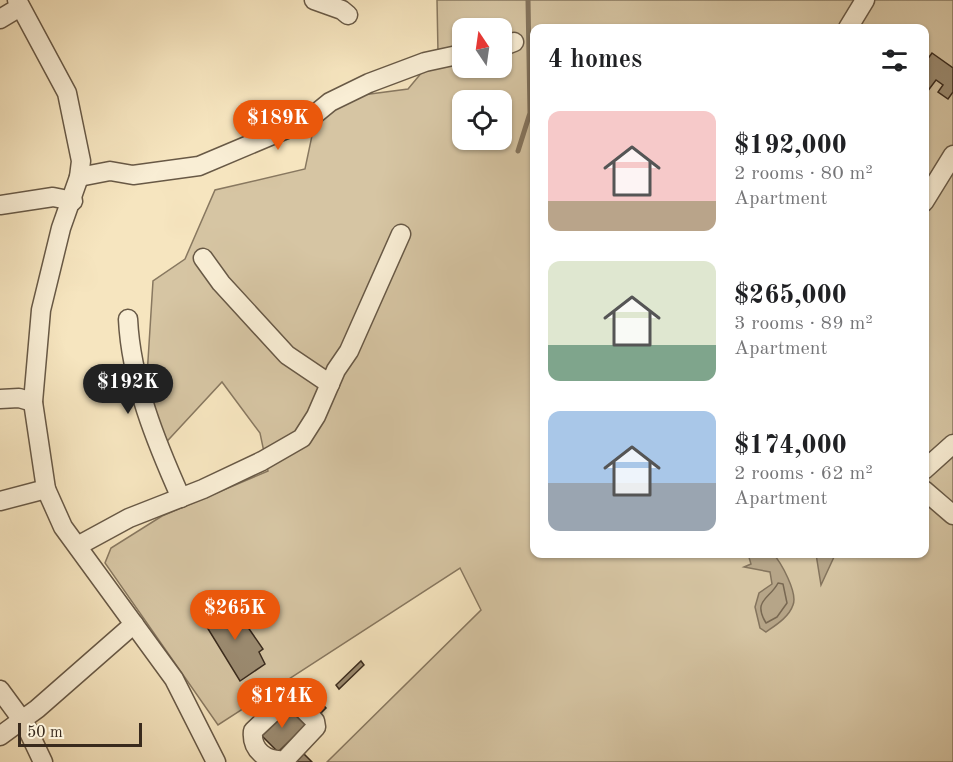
<!DOCTYPE html>
<html lang="en">
<head>
<meta charset="utf-8">
<style>
  :root { --surface:#fff; --page:#f6f6f6; --text:#202124; --muted:#757577; --accent:#ea580c }
  body { margin:0; font-family:"Old Standard TT",serif; background:var(--page); color:var(--text); height:100vh; display:flex; flex-direction:column; font-size:22px; white-space:nowrap }
  * { box-sizing:border-box; margin:0 }
  p { font-size:20px; color:var(--muted) }
  .icon { flex:none; width:33px; height:33px; fill:none; stroke:currentColor; stroke-width:2; stroke-linecap:round; stroke-linejoin:round }
  .map { position:relative; flex:1; overflow:hidden }
  .drawer { position:absolute; left:530px; top:24px; width:399px; height:534px; display:flex; flex-direction:column; background:var(--surface); border-radius:12px; box-shadow:0 2px 4px #0004 }
  .drawer>* { flex:none }
  .needle { width:39px; rotate:347deg }
  .fabs { position:absolute; left:452px; top:18px; display:grid; gap:12px }
  .fabs a { display:grid; place-items:center; width:60px; height:60px; border-radius:12px; background:var(--surface); box-shadow:0 2px 4px #0004; font-size:30px }
  .scale { position:absolute; left:18px; bottom:15px; width:124px; box-sizing:border-box; padding-left:6px; border:3px solid #392a1d; border-top:0; font-size:16px; line-height:21px; white-space:nowrap; color:#392a1d; -webkit-text-stroke:4px #f9eed5; paint-order:stroke }
  .price { position:absolute; translate:-50% -51px; padding:0 14px; border-radius:21px; background:var(--accent); color:#fff; font-size:20px; line-height:39px; filter:drop-shadow(0 2px 3px #0008) }
  .price::after { content:''; position:absolute; left:50%; top:36px; width:18px; height:14px; margin-left:-9px; background:inherit; clip-path:polygon(0 0,100% 0,50% 100%) }
  .price.active { background:#222; color:#fff }
  ul { padding:0; list-style:none }
  li { display:flex; align-items:center; gap:18px; height:150px; padding:0 18px }
  li span { display:grid; place-items:center; flex:none; width:168px; height:120px; border-radius:12px; color:#555 }
  li>.icon { margin-inline-start:auto }
  span .icon { width:72px; height:72px; fill:#fffc; stroke-width:1 }
  li b { font-size:26px }
  h2 { display:flex; justify-content:space-between; align-items:center; height:72px; padding:0 18px; font-size:26px }
  .map>svg:first-child { display:block }
</style>
</head>
<body>
<div class="map">
<svg width="953" height="762" viewBox="0 0 953 762">
  <rect width="100%" height="100%" fill="#f6e5bf"/>
  <filter id="stains"><feTurbulence type="fractalNoise" baseFrequency=".00333" numOctaves="4"/><feColorMatrix values="0 0 0 0 .2 0 0 0 0 .09 0 0 0 0 .02 0 0 0 .5 -.17"/></filter>
  <radialGradient id="worn" r=".72"><stop offset=".6" stop-color="#630" stop-opacity="0"/><stop offset="1" stop-color="#630" stop-opacity=".3"/></radialGradient>
  <path fill="#d6c5a3" stroke="#887860" stroke-width="1.5" fill-rule="evenodd" d="M437,0h516v762h-626l154,-152 -21,-42 -242,157 -113,-162 6,-15 51,-32 106,-45 -8,-38 -38,-51 -64,69 -13,-43 8,-127 32,-22 30,-69 90,-21 9,-43 18,-27 76,-10 30,-36zM462,28h39v40h-39zM534,28h390v526h-390zM462,100h39v40h-39z"/>
  <g fill="#b6a588" stroke="#84745d" stroke-width="1.5">
    <path d="M748,554h25c8,8 25,39 20,51 -4,12 -17,20 -27,27l-6,-4 -5,-21 4,-14 13,-9 -2,-12 -26,-5 7,-3z"/>
    <path d="M816,554h17l1,3 -13,28z"/>
  </g>
  <g fill="none" stroke-linecap="round" stroke-linejoin="round">
    <path stroke="#786852" stroke-width="1.5" d="M778,583l5,1 4,19 -10,14 -11,6c-14,-23 4,-24 12,-40z"/>
    <path stroke="#84745d" stroke-width="5" d="M518,151l12,-38 -2,-113"/>
  </g>
  <g fill="#9b8b71" stroke="#392a1d" stroke-width="1.5">
    <path d="M932,53l21,15v24l-5,7 -10,-7 5,-7 -7,-5 -9,12 -3,-2v-26z"/>
    <path d="M229,600l34,49 -4,3 6,12 -25,17 -38,-62 23,-12 -2,-3z"/>
    <path d="M361,661l3,4 -25,24 -3,-4z"/>
    <path d="M314,695l12,13 -9,9 -13,-14z"/>
    <path d="M287,706l19,19 -28,27 -19,-19z"/>
    <path d="M302,752l10,10h-19z"/>
  </g>
  <g fill="none" stroke-linecap="round" stroke-linejoin="round">
    <defs>
      <g id="minor">
        <path d="M17,0l50,93 14,68 -2,16 -18,51 -20,82 -8,92 13,87 17,38 111,152 42,83"/>
        <path d="M314,0l28,10 6,5"/>
        <path d="M0,19l20,-12"/>
        <path d="M848,28l17,-28"/>
        <path d="M501,47l13,-5"/>
        <path d="M79,177l31,-6 23,4 66,-9 109,-46 22,-18 39,-19 56,-21 37,-8"/>
        <path d="M924,202l29,-47"/>
        <path d="M0,205l53,-8 20,4"/>
        <path d="M203,258l18,25 66,72 43,29"/>
        <path d="M128,319c3,62 28,123 53,179"/>
        <path d="M0,399l19,-1 14,4"/>
        <path d="M924,470l29,-26"/>
        <path d="M924,490l29,25"/>
        <path d="M0,501l46,-12"/>
        <path d="M79,548l4,-5 46,-25 74,-29 59,-28 40,-23 14,-22 20,-46 13,-19 52,-117"/>
        <path d="M0,690l25,34 18,38"/>
        <path d="M292,698l23,23 1,6 -31,33c-19,2 -34,-10 -32,-29l33,-31z"/>
        <path d="M0,736l37,-27 97,-85"/>
      </g>
    </defs>
    <use href="#minor" stroke="#685946" stroke-width="21"/>
    <use href="#minor" stroke="#f9eed5" stroke-width="18"/>
  </g>
  <rect width="100%" height="100%" filter="url(#stains)"/>
  <rect width="100%" height="100%" fill="url(#worn)"/>
</svg>
<div class="fabs">
<a><svg class="needle" viewBox="-14 -14 28 28"><path d="M0-13l5 13h-10z" fill="#e53935"/><path d="M0 13l5-13h-10z" fill="#757577"/></svg></a>
<a><svg class="icon" aria-label="locate" viewBox="0 0 24 24"><circle cx="12" cy="12" r="6"/><path d="M12 2v4M12 18v4M2 12h4M18 12h4"/></svg></a>
</div>
<div class="scale">50 m</div>
<b class="price" style="left:278px;top:151px">$189K</b>
<b class="price active" style="left:128px;top:415px">$192K</b>
<b class="price" style="left:235px;top:641px">$265K</b>
<b class="price" style="left:282px;top:729px">$174K</b>
<section class="drawer">
<h2>4 homes<svg class="icon" aria-label="filters" viewBox="0 0 24 24"><path d="M4 7h16M4 17h16"/><circle cx="9" cy="7" r="2"/><circle cx="15" cy="17" r="2"/></svg></h2>
<ul>
<li><span style="background:linear-gradient(#f6c9c9 75%,#b9a48a 0)"><svg class="icon" aria-label="home" viewBox="0 0 24 24"><path d="M3 11l9-7 9 7M6 9v11h12V9"/></svg></span><div><b>$192,000</b><p>2 rooms · 80 m²</p><p>Apartment</p></div></li>
<li><span style="background:linear-gradient(#dfe7d0 70%,#7fa58c 0)"><svg class="icon" aria-label="home" viewBox="0 0 24 24"><path d="M3 11l9-7 9 7M6 9v11h12V9"/></svg></span><div><b>$265,000</b><p>3 rooms · 89 m²</p><p>Apartment</p></div></li>
<li><span style="background:linear-gradient(#a9c7e8 60%,#9aa5b1 0)"><svg class="icon" aria-label="home" viewBox="0 0 24 24"><path d="M3 11l9-7 9 7M6 9v11h12V9"/></svg></span><div><b>$174,000</b><p>2 rooms · 62 m²</p><p>Apartment</p></div></li>
</ul>
</section>
</div>
</body>
</html>
